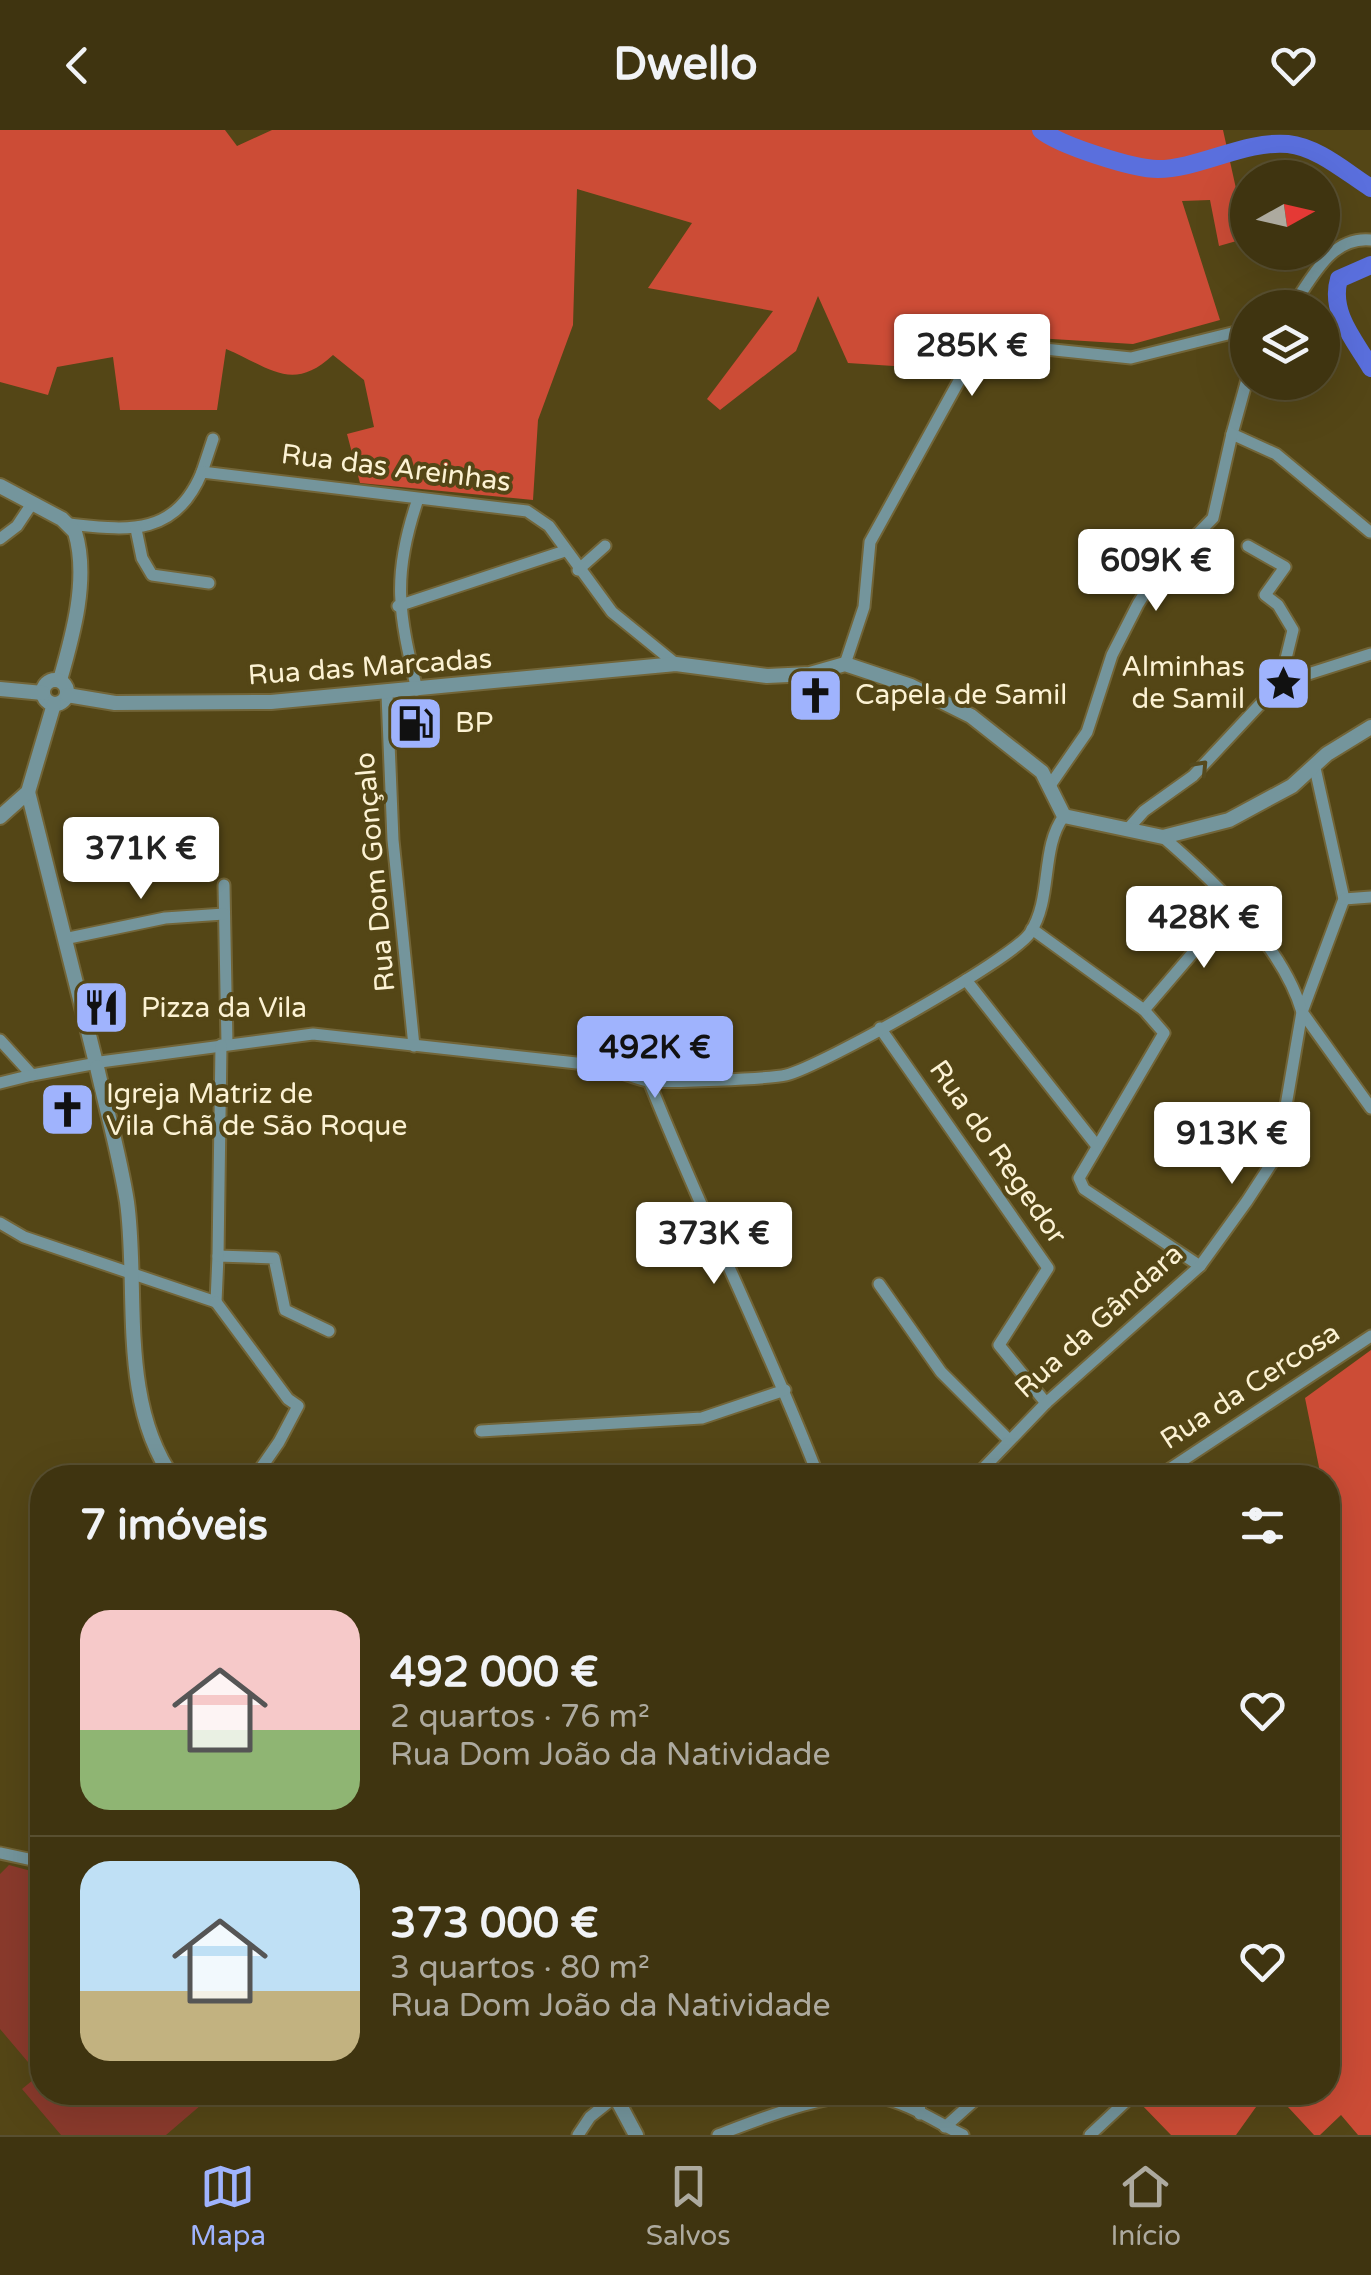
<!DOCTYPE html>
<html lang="pt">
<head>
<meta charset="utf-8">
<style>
  :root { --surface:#3f3410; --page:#4a3f1e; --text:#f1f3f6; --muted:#adaa9f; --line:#584f30; --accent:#9fb3fd }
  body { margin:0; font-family:"Varela Round",sans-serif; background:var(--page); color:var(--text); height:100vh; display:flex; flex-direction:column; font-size:38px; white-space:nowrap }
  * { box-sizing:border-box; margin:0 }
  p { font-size:32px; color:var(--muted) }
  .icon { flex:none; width:55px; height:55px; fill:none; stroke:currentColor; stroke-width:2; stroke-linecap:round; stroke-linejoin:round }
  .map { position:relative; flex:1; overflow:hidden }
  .details { position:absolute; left:30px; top:1335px; width:1310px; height:640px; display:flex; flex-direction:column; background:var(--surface); border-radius:40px; box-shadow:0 10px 40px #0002,0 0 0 2px var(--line) }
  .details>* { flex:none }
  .needle { width:65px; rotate:82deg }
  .tools { position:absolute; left:1230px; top:30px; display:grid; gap:20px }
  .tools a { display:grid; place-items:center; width:110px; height:110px; border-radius:50%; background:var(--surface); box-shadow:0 10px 40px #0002,0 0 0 2px var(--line); font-size:50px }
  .price { position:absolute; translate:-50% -85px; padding:0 22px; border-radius:10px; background:#fff; color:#222; font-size:32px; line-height:65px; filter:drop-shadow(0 2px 5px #0008) }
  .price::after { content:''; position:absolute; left:50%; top:60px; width:30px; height:22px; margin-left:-15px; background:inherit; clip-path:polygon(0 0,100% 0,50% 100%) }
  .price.selected { background:var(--accent); color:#111 }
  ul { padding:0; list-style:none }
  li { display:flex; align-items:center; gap:30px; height:250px; padding:0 50px }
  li+li { border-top:2px solid var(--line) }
  li span { display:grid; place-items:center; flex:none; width:280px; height:200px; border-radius:30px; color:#555 }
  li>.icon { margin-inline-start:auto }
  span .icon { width:120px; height:120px; fill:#fffc; stroke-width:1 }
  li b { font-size:42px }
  h2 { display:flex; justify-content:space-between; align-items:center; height:120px; padding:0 50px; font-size:42px }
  header { display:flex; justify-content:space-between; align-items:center; height:130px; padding:0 50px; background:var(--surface); font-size:45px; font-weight:700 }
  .menu { display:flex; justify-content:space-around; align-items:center; height:140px; border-top:2px solid var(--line); background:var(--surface); font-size:28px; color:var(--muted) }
  .menu a { display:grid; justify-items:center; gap:5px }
  .menu .selected { color:var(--accent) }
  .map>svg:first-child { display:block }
</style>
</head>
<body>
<header><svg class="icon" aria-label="back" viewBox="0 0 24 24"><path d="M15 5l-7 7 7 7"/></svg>Dwello<svg class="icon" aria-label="heart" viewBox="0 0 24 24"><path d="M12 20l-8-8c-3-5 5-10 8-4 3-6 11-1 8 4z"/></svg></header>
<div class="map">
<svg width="1371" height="2005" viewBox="0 0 1371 2005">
  <rect width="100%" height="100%" fill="#544616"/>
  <path fill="#8a3a2c" d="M9,1735l33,9v218l173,1 -49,42h-105l-39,-46 17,-14 -39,-46v-155z"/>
  <g fill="#cc4c36">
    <path d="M0,0h225l12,16 35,-16h951l24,108 -28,8 -9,-46 -28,1 38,119 -87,24 -113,-7 -61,-15 -20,47 -91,-6 -30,-67 -22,55 -76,59 -13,-11 66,-88 -125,-23 44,-65 -115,-34 -4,136 -35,95 -5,80 -173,-17 -13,-49 27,-7 -10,-47 -31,-25c-41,38 -62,13 -107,-6l-9,61h-97l-7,-53 -56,10 -9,28 -48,-13z"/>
    <path d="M1371,1220v785h-13l-17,-20 -21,20h-6l-39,-42 53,-1v-502l14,-8 -14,-72v-32l-7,-1 -16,-79z"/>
    <path d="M1150,1963v-1l116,1 -30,42h-65l-32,-33z"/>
  </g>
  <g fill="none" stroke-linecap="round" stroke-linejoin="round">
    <g stroke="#5a6fdd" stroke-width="18">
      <path d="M1041,0c18,15 92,39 117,39 40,0 88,-29 130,-25 30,3 59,29 83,44"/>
      <path d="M1371,135l-32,14c-10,34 17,63 32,89"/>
    </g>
    <defs>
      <g id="minor">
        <path d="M1291,178c21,-29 39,-72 80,-68"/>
        <path d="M1248,246l-16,58 44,20 94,78"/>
        <path d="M202,342l11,-33"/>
        <path d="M69,394c57,6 106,14 133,-52l325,39 22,15 63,86 64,52"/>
        <path d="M136,399l6,29 10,17 57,8"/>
        <path d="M0,409l17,-13 14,-21"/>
        <path d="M1248,416l37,21 -20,28 13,10 15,25 -13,53"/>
        <path d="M578,440l27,-24"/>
        <path d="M398,476l167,-55"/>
        <path d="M845,534l19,-57 6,-65 90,-163 22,-24 25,-10 124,13 117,-29"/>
        <path d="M417,560c-18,-77 -26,-113 1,-191"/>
        <path d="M387,564l6,146 21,206"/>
        <path d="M1315,638l29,131 -42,113 69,96"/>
        <path d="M1051,654l36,-52 25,-77 26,-51 15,-24 60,-62 19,-84"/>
        <path d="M1127,700l17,-19 49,-35 87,-93 91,-29"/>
        <path d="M224,755l3,159"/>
        <path d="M1344,769l27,-2"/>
        <path d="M1032,799l112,81 20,23 -85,145 5,11 116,77"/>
        <path d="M64,809l101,-21 59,-4"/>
        <path d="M966,850l131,166"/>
        <path d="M1144,880l88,-103"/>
        <path d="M880,898l168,240 -49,77 47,58"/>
        <path d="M0,910l32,35 60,-11"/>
        <path d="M100,932l213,-28 291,32c14,5 29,12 44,15 16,2 122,-2 138,-6 34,-8 227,-116 244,-142 23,-35 10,-85 34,-117"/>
        <path d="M649,951c53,134 118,262 170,397"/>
        <path d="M0,953l32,-8"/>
        <path d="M0,1093l24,14 192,65 2,-46 56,2 11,52 44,21"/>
        <path d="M218,1126l3,-211"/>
        <path d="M879,1154l62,88 68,68"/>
        <path d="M216,1172l72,97 10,7 -19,36 -25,36"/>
        <path d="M481,1301l221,-13 83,-28"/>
        <path d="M974,1348l72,-75 154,-137 47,-65 26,-40 9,-32 20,-117c-19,-66 -88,-131 -139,-175"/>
        <path d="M1156,1348l215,-142"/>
        <path d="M0,1723l42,9"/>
        <path d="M918,1962l2,22"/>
        <path d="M945,1997l39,-35"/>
        <path d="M578,2005l12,-18 25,-20"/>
        <path d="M718,2005c42,-16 115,-46 159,-38 30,5 59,25 86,38"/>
        <path d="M1090,2005l46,-43"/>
      </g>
      <g id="tertiary">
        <path d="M0,356l62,33 13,13c14,46 -2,103 -15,148"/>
        <circle cx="55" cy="562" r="12"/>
        <path d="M0,559l43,4"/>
        <path d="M67,565l48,8 156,-1 405,-38 91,12 43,-2 35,-10 66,22 60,30 71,56 22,44 99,21 66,-17 63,-34 35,-32 44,-27"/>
        <path d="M28,662l67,267"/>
        <path d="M0,687l28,-25 26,-88"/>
        <path d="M97,937c10,45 23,90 30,135 12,87 -9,199 46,276"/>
        <path d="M613,1962l23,43"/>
      </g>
    </defs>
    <use href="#minor" stroke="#726538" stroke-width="15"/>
    <use href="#tertiary" stroke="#726538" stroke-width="18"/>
    <use href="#minor" stroke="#74959c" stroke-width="11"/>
    <use href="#tertiary" stroke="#74959c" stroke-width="14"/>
  </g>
  <defs><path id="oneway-chevron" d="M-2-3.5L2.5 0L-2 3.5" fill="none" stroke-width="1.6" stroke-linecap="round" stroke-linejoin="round" transform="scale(2.5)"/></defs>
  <use stroke="#564a1d" href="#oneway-chevron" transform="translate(1201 637) rotate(-47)"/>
  <defs>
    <symbol id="sight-square" viewBox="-11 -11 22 22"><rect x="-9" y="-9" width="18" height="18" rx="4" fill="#9fb3fd" stroke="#544616"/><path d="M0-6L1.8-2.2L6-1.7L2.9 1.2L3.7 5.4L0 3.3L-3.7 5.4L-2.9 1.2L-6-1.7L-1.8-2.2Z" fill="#111"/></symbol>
    <symbol id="church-square" viewBox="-11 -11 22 22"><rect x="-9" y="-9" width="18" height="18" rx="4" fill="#9fb3fd" stroke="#544616"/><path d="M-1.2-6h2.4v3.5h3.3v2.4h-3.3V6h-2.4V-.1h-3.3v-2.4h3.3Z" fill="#111"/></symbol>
    <symbol id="fuel-square" viewBox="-11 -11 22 22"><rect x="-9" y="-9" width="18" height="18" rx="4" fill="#9fb3fd" stroke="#544616"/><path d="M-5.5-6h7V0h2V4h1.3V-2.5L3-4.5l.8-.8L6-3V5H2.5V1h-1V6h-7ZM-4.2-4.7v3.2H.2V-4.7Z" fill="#111"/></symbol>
    <symbol id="restaurant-square" viewBox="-11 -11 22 22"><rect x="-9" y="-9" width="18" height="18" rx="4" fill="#9fb3fd" stroke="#544616"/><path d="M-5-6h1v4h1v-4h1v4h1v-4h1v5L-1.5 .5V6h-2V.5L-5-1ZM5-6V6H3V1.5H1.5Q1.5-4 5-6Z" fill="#111"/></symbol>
  </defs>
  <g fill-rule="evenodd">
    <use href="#sight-square" x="1252" y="522" width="63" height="63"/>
    <use href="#church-square" x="784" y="534" width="63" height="63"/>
    <use href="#fuel-square" x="384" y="562" width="63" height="63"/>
    <use href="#restaurant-square" x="70" y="846" width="63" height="63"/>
    <use href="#church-square" x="36" y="948" width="63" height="63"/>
  </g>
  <g text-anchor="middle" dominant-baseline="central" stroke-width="8" stroke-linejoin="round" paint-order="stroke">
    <g font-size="28" fill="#fcf2d3" stroke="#544616">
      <text transform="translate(396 338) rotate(7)">Rua das Areinhas</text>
      <text transform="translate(370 537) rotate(-4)">Rua das Marcadas</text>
      <text transform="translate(375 742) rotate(-95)">Rua Dom Gonçalo</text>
      <text transform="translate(998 1022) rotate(55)">Rua do Regedor</text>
      <text transform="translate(1099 1191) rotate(-42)">Rua da Gândara</text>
      <text transform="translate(1250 1256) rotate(-33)">Rua da Cercosa</text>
    </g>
    <g font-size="28" fill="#fcf2d3" stroke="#544616" text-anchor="start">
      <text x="1245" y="537" text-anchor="end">Alminhas<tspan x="1245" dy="32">de Samil</tspan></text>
      <text x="855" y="565">Capela de Samil</text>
      <text x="455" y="593">BP</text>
      <text x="141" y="878">Pizza da Vila</text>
      <text x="106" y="964">Igreja Matriz de<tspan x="106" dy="32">Vila Chã de São Roque</tspan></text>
    </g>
  </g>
</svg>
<div class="tools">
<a><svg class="needle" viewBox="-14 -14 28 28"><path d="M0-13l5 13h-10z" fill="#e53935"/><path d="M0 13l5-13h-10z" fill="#adaa9f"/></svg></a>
<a><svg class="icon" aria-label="layers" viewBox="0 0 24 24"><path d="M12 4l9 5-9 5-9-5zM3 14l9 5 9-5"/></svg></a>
</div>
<b class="price" style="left:972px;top:269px">285K €</b>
<b class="price" style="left:1156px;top:484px">609K €</b>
<b class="price" style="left:141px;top:772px">371K €</b>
<b class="price" style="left:1204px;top:841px">428K €</b>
<b class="price selected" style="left:655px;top:971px">492K €</b>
<b class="price" style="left:1232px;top:1057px">913K €</b>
<b class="price" style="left:714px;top:1157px">373K €</b>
<section class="details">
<h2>7 imóveis<svg class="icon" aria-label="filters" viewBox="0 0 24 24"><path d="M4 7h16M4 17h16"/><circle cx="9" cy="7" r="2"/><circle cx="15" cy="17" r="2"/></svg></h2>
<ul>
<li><span style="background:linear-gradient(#f6c9c9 60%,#8fb573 0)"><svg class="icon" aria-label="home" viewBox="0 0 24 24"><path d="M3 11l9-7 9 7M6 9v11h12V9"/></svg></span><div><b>492 000 €</b><p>2 quartos · 76 m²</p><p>Rua Dom João da Natividade</p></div><svg class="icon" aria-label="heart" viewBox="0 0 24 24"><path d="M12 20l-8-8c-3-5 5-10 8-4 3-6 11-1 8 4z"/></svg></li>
<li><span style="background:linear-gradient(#bfe0f5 65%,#c2b280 0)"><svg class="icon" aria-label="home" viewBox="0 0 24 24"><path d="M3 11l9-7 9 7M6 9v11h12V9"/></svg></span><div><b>373 000 €</b><p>3 quartos · 80 m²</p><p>Rua Dom João da Natividade</p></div><svg class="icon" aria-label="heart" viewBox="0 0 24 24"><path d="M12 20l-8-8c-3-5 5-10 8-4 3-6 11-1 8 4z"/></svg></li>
</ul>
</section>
</div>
<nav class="menu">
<a class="selected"><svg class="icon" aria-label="map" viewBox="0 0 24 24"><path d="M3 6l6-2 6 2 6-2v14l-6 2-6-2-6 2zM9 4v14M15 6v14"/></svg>Mapa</a>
<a><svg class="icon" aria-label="saved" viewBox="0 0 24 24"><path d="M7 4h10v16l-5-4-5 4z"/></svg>Salvos</a>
<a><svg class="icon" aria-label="home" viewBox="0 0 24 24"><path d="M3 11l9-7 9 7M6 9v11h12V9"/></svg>Início</a>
</nav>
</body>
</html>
